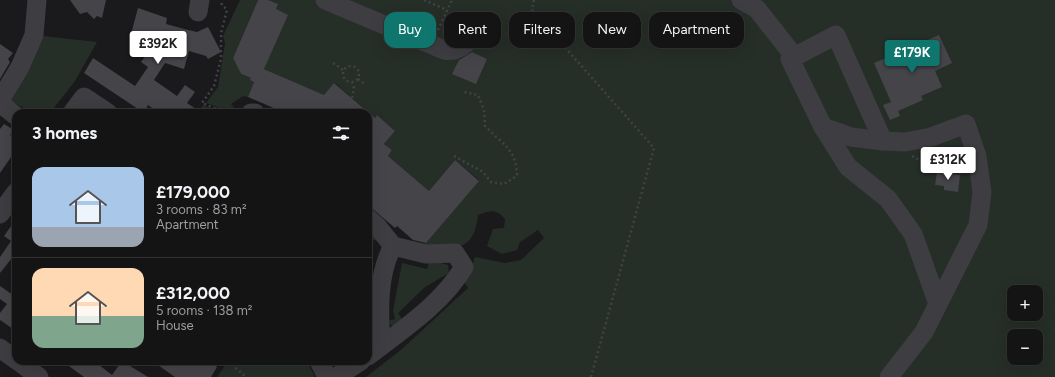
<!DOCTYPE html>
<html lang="en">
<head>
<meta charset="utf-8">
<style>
  :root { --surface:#141415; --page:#1d1d1e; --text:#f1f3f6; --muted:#9d9ea0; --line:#333334; --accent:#0f766e }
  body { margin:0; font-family:Figtree,sans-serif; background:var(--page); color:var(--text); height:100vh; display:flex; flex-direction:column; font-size:15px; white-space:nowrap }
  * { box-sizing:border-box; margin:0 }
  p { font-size:13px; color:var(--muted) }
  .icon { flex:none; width:22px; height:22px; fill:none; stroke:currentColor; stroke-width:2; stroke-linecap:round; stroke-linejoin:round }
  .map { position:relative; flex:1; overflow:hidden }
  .details { position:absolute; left:12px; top:109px; width:360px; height:256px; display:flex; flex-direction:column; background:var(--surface); border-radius:12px; box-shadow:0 4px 16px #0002,0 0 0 1px var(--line) }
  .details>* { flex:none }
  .hud { position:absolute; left:384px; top:12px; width:380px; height:36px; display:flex; gap:8px }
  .fabs { position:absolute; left:1007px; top:285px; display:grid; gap:8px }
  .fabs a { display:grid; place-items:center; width:36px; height:36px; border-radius:8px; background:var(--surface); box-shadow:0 4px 16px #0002,0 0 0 1px var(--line); font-size:20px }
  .price { position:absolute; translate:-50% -34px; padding:0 9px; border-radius:4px; background:#fff; color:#222; font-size:13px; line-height:26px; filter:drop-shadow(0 1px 2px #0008) }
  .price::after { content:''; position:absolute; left:50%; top:24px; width:12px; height:9px; margin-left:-6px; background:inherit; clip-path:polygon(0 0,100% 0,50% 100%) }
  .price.current { background:var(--accent); color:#fff }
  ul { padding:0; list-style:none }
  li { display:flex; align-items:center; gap:12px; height:100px; padding:0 20px }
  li+li { border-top:1px solid var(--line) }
  li span { display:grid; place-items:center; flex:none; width:112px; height:80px; border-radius:12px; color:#555 }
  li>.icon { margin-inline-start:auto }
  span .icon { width:48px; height:48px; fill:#fffc; stroke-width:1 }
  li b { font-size:17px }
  h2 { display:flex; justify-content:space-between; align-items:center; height:48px; padding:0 20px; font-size:17px }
  .pill { padding:0 14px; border-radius:12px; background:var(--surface); box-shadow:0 4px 16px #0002,0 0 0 1px var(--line); font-size:14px; line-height:36px }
  .pill.current { background:var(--accent); color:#fff }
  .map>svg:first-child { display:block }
</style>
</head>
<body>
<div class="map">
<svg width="1055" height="377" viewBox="0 0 1055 377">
  <rect width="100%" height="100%" fill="#1a1a1c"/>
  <g fill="#262e28" fill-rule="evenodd">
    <path d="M240,0h18l-25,58 8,16 10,4v2l3,2 -6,15 -5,-1 -12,8 7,9h-19l-2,-6 -11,-4 12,-16 7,-44 -2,-7z"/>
    <path d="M268,0h787v377h-689l36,-28 66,-61 -4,-6 7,-12 4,-13 30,6 16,-3 23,-22 -6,-8 -18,12 -3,8 -15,4 -15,-8 6,-17 11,-1 1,-9c-9,-10 -14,-9 -27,-4 -4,39 -25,33 -56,32l57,-67 -24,-20 -26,31 -41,-35 4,-6 -8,-6 11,-13 -18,-16 -2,3 -40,-35 -13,15 -1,-4 -57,-25 12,-60zM471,52l16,7 -34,15 9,-20zM1014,292h22v22h-22zM1014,336h22v22h-22z"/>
    <path d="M34,35l63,7 -22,39 -25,32h-18l-29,-17z"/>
    <path d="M203,105l10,5 1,3h-16z"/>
    <path d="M368,226l16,16 -11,-2 -5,29z"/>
    <path d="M430,260l18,5 1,8 -24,14 -27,26 4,6 -10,7 -4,-5 7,-2 -2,-8 9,-48 25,6z"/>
    <path d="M228,361h79l8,16h-98z"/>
  </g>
  <g fill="#444449">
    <path d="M70,0h36l-4,18 -5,-2 -3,3 -7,-7 -7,2z"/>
    <path d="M258,0h10l10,4 -2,5 12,6 -24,54 60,26 10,-12 41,35 2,-3 18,16 -11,13 8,6 -4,6 41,35 26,-31 24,21 -53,62 -13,-3 -16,-14 -2,2 -27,-23v-92h-83l-37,-16 6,-15 -4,-2 1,-2 -10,-4 -8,-16z"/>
    <path d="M138,8l29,10 -1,6 22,6 9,2 11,-5 13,25 -13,7 -2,-3 -17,-5 -5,18 -19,-6 -11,17 23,16 8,-11 10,7 -8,11 15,10h-43l-11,-8 -4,8 -60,-40 9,-15 42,28 13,-19 -7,-5 13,-18 -9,-2 1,-4 -15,-4z"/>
    <path d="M939,35l13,28 -17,8 7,16 -21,9 2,4 -25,11 2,5 -10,4 -7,-15 8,-3 -17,-39z"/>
    <path d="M0,44l13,9 -5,6 2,3 -10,17z"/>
    <path d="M472,52l15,7 -11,25 -24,-10 7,-14z"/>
    <path d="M4,124l10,6 -4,5 6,4v11l-16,23v-44z"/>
    <path d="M937,172l23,3 -2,17 -14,-2v-4l-9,-1z"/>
    <path d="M16,219v34l-16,20v-16l11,-16 -7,-5z"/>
    <path d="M0,286l13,9 3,-4v40l-16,-11v-7l7,-9 -7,-5z"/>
    <path d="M62,361h32l18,14 10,-14 26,16h-64z"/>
    <path d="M152,361h56l9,6 -6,10h-36z"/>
  </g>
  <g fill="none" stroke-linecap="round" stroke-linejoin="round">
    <g stroke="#414247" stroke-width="2.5" stroke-dasharray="2 3" stroke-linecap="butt">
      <path d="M424,0l23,10"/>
      <path d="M534,0l-2,10 122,138 -63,229"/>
      <path d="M438,30l14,-30"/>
      <path d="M333,63l10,7"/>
      <circle cx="351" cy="74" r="8"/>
      <path d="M358,79l7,5"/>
      <path d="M352,98l2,-10 -2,-5"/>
      <path d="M217,113l-1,-4 -14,-6 12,-17 7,-27v-26l6,-23 -5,-5 -1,-5"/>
      <path d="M454,156l29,16 8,10 13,2 13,-8c-1,-28 -14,-31 -32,-50l-1,-16 -6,-15 -14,-3"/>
      <path d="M912,156l23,13 13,2"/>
      <path d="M954,172l9,1"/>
      <path d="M958,172l2,-13"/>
      <path d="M228,361l18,16"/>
    </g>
    <g stroke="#3d3d42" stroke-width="19">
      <path d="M325,0l119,50c20,3 25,-10 33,-26"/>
      <path d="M741,0l16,9 37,47"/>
      <path d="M198,12l2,-12"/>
      <path d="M0,100l20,-33 14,-32 3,-35"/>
      <path d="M0,103l16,13"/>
      <path d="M72,113l12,-16 24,16"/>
      <path d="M251,113h4"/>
      <path d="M823,127l28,10 32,4"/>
      <path d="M0,214l16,-22"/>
      <path d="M368,218l9,8 16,20 33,8 29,-1 9,14c-23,38 -62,63 -96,89"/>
      <path d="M381,346c-2,-32 -4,-72 12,-100"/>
      <path d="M0,348l16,12"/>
      <path d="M18,361l21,16"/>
      <path d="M319,361l8,16"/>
      <path d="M336,377l25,-16"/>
      <path d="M889,377l35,-45 54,-107 4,-33 -5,-36 -11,-32 -35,13 -26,5 -22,-1 -47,-106 -46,24 33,68 25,40 40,32 25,35 25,70"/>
    </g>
  </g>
</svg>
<div class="fabs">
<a>+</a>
<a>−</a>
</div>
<b class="price" style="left:158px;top:65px">£392K</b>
<b class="price current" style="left:912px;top:74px">£179K</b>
<b class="price" style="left:948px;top:181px">£312K</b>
<div class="hud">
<a class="pill current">Buy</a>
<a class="pill">Rent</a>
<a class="pill">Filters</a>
<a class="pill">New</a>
<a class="pill">Apartment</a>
</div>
<section class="details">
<h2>3 homes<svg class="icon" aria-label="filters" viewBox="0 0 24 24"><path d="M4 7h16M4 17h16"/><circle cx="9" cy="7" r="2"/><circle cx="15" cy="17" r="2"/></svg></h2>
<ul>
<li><span style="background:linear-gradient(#a9c7e8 75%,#9aa5b1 0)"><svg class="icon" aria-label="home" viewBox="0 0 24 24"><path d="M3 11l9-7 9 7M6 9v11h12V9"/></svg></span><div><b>£179,000</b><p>3 rooms · 83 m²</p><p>Apartment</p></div></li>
<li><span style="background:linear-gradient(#ffd9b3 60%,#7fa58c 0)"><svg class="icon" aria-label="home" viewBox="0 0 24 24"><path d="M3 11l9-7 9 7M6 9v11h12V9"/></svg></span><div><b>£312,000</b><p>5 rooms · 138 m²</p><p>House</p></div></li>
</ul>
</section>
</div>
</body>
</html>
